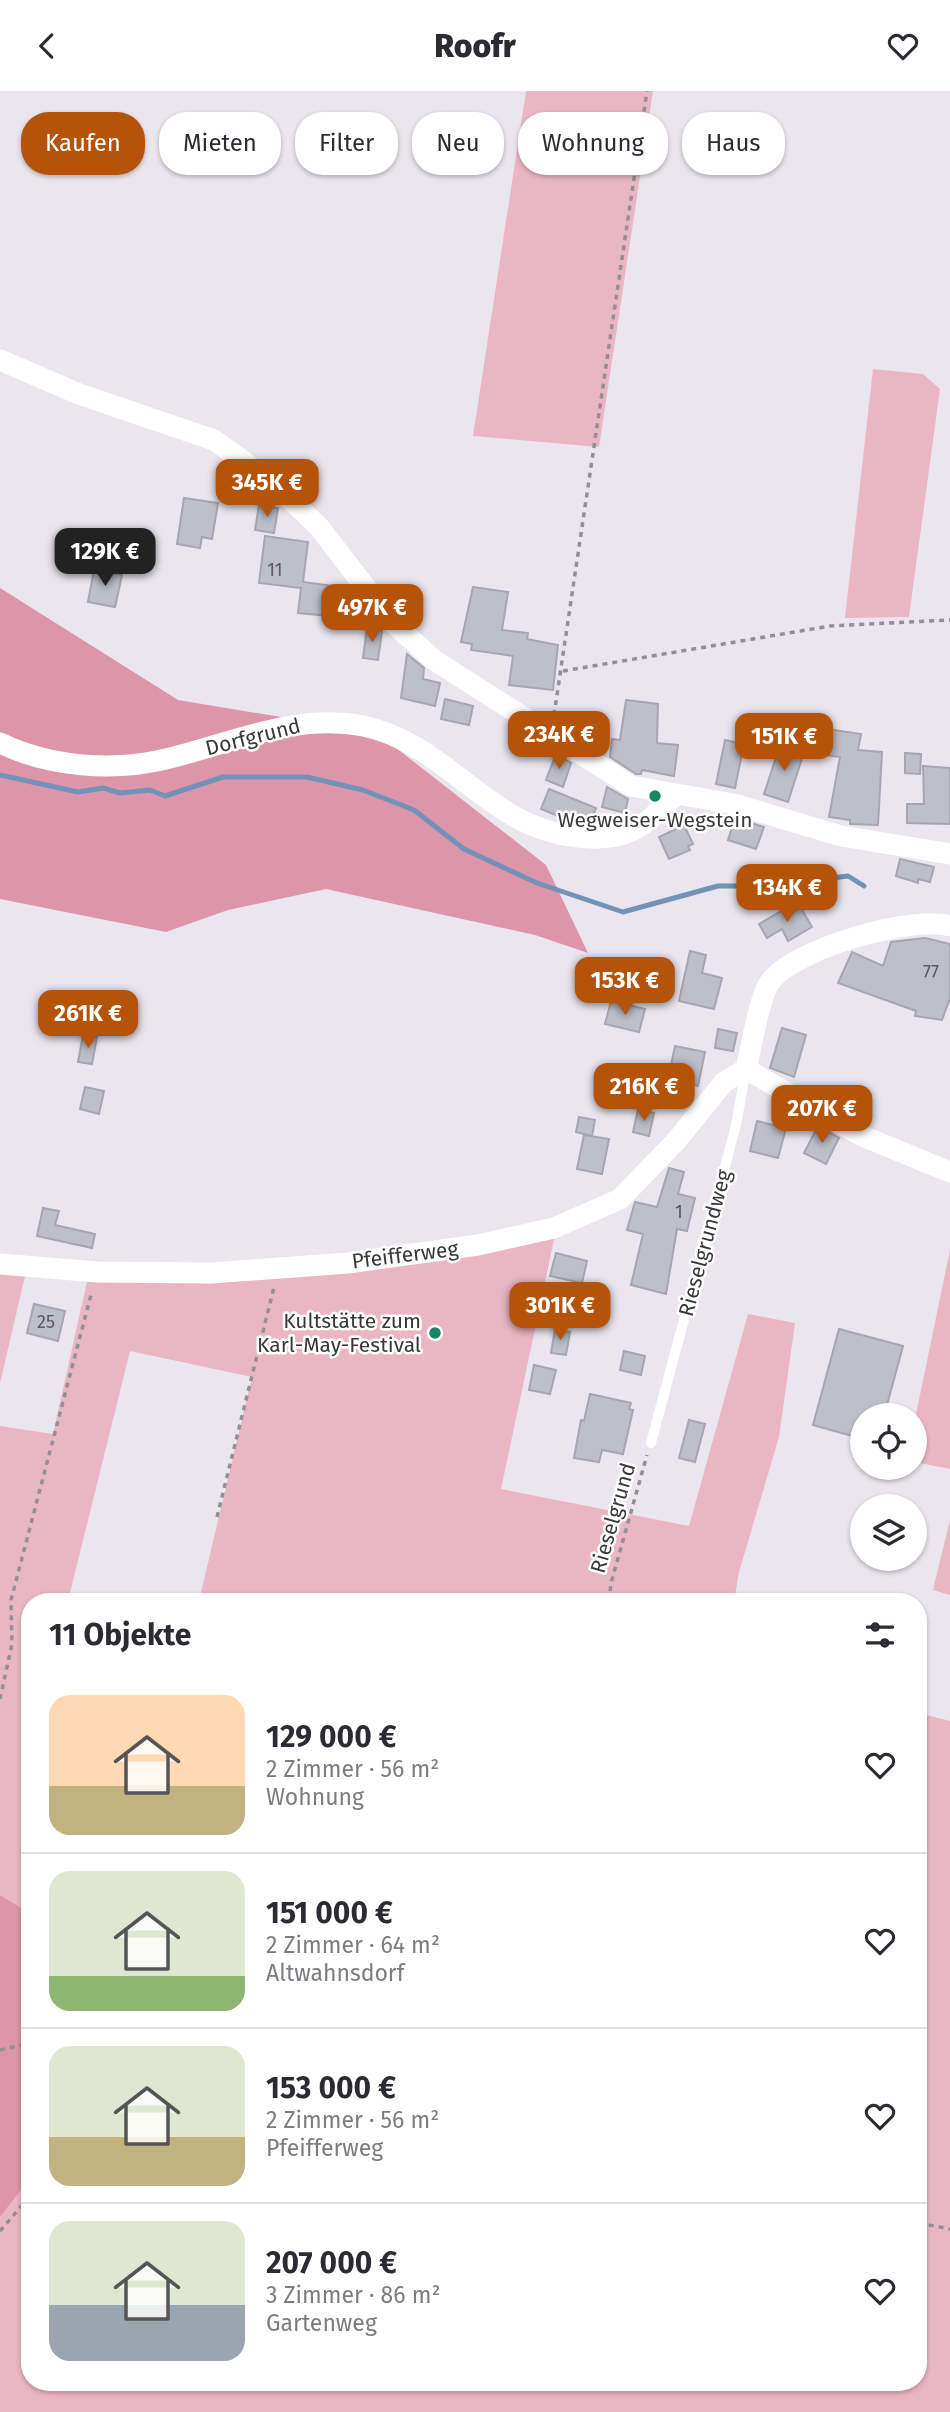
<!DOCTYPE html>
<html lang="de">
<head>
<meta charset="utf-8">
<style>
  :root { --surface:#fff; --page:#f7f7f7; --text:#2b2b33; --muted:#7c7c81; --line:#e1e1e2; --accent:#b45309 }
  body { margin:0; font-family:"Fira Sans",sans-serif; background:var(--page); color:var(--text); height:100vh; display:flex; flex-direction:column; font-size:26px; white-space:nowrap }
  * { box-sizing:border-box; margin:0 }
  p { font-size:23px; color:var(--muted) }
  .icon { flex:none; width:38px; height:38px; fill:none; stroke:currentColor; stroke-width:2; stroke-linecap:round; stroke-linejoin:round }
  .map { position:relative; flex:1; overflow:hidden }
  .sheet { position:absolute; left:21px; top:1502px; width:906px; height:798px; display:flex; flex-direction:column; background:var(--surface); border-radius:28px; box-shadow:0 2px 5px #0004 }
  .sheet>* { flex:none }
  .guide { position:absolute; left:21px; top:21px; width:908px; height:63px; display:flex; gap:14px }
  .tools { position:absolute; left:850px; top:1312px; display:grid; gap:14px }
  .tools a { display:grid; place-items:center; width:77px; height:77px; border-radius:50%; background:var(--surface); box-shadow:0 2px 5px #0004; font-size:35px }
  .price { position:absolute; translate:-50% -60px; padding:0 16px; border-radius:14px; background:var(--accent); color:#fff; font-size:23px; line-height:46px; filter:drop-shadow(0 2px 4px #0008) }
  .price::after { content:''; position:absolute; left:50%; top:42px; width:21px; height:16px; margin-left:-10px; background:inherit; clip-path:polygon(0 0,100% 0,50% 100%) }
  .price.current { background:#222; color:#fff }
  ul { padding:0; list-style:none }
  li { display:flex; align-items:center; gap:21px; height:175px; padding:0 28px }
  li+li { border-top:2px solid var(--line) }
  li span { display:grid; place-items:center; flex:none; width:196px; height:140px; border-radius:21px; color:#555 }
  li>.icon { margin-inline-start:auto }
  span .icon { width:84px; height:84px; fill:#fffc; stroke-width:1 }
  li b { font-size:30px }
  h2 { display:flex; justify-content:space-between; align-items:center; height:84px; padding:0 28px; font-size:30px }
  .pill { padding:0 24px; border-radius:28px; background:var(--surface); box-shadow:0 2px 5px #0004; font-size:24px; line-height:63px }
  .pill.current { background:var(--accent); color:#fff }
  header { display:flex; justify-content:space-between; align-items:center; height:91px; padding:0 28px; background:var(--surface); font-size:32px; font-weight:800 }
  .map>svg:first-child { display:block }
</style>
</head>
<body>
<header><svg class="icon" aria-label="back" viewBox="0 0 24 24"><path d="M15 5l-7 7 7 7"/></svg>Roofr<svg class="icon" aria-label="heart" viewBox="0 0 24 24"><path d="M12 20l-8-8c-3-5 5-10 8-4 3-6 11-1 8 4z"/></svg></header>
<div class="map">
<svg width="950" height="2321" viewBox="0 0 950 2321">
  <rect width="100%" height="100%" fill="#eae5ef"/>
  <g fill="#ebb6c4">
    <path d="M526,0h127l-54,356 -126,-11z"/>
    <path d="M873,278l50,5 17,15 -31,228 -64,1z"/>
    <path d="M555,1144l-54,254 188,37 59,-212 47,9 -16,114 -40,135 -5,29h-535l53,-224 -122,-26 -62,250h-38v312l-30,-18v-469l53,8 35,-157z"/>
    <path d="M950,1159v219l-35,-7v-43z"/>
    <path d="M0,1179l26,2 -26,111z"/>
    <path d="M950,1429v75l-17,-5z"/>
    <path d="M919,1622l31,8v691h-950v-195l30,-38v203h889z"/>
  </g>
  <g fill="#dc95a9">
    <path d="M0,497l178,112 199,33 169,132 42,88 -53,-18 -209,-46 -98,21 -62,22 -166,-33z"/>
    <path d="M0,1804l30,18v266l-30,38z"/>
  </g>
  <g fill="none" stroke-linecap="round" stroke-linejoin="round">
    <path stroke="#7293b7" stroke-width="5" d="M0,684l78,17 25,-4 17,5 30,-3 15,6 58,-19h84l56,13 51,20 50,39 73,34 86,29 95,-26h49l81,-10 16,10"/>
  </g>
  <g fill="#bebfc9" stroke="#a5a6b0" stroke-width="2">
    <path d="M184,407l34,5 -6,36 -10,-2 -2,11 -23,-4z"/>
    <path d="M259,414l19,3 -4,25 -19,-3z"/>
    <path d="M265,445l43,6 -5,40 31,4 -1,12 29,6v15l-64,-6 3,-25 -42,-5z"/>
    <path d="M94,479l28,5 -7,32 -27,-5z"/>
    <path d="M473,496l35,5 -6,38 26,3 -1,6 31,6 -5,45 -44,-5 4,-29 -42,-6 1,-6 -11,-2z"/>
    <path d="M367,537l15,3 -4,29 -15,-2z"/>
    <path d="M407,563l17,14 -1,11 17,4 -5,23 -34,-8z"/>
    <path d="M445,608l28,7 -4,19 -28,-6z"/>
    <path d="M626,609l32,4 -1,39 21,2 -4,31 -32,-6 -1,4h-5l-26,-17 2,-18 8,1z"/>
    <path d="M749,624l28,4 -4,23 -28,-5z"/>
    <path d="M807,635l54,8 -3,16 24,2 -4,73 -28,-1v-4l-21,-3 11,-60 -36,-5z"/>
    <path d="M725,649l19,4 -9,44 -19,-4z"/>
    <path d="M780,654l24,7 -16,50 -24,-8z"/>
    <path d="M905,662l16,1 -1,20 -15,-1z"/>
    <path d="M556,663l15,9 -8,24 -17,-7z"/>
    <path d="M923,675l27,2v56l-43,-1v-19h17z"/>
    <path d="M607,696l21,12 -3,14 -23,-6z"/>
    <path d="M549,698l47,19 -6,17 -13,-1 -36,-15z"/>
    <path d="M735,727l29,9 -8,22 -28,-9z"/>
    <path d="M684,734l9,19 -5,2 2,4 -21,9 -10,-22z"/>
    <path d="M900,768l34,8 -4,15 -12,-3v4l-22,-7z"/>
    <path d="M788,816l4,6 9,-5 11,19 -24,14 -6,-12 -15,9 -8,-14z"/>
    <path d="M925,847l25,6v54l-8,22 -27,-4 1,-5 -78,-28 14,-31 31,14 8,-24z"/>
    <path d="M690,860l16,4 -4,18 20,5 -8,31 -35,-8z"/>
    <path d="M611,910l34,8 -6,23 -34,-8z"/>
    <path d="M782,937l24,7 -12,42 -24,-9z"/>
    <path d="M718,938l19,4 -4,18 -18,-3z"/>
    <path d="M83,944l14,2 -5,27 -14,-2z"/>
    <path d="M675,955l30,6 -7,34 -30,-7z"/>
    <path d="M85,996l19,4 -5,23 -19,-5z"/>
    <path d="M638,1018l16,4 -5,23 -16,-4z"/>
    <path d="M579,1026l16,3 -3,16 -16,-4z"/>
    <path d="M757,1030l29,7 -8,30 -28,-7z"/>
    <path d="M818,1035l21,12 -13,26 -22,-11z"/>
    <path d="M584,1044l25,4 -7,35 -25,-5z"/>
    <path d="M669,1077l15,4 -6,22 17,4 -8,33 -10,-2 -11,65 -35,-9 12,-51 -16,-4 8,-28 22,5z"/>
    <path d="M43,1117l16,3 -4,14 40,9 -3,14 -55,-12z"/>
    <path d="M556,1162l31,8 -5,22 -32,-7z"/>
    <path d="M34,1213l31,7 -7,30 -31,-8z"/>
    <path d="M555,1238l15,3 -4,23 -15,-2z"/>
    <path d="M839,1238l64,17 -19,70h-21v23l-50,-14z"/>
    <path d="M624,1260l21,5 -4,19 -21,-5z"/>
    <path d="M534,1274l22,5 -6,24 -21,-4z"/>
    <path d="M590,1303l41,9 -2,6 4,1 -10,44 -21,-4 -3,12 -25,-4 7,-38 3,1z"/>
    <path d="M689,1329l16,4 -10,38 -16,-4z"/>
  </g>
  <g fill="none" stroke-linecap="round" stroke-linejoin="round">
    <g stroke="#928f96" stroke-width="3.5" stroke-dasharray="5 5" stroke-linecap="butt">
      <path d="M563,580l267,-45 120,-6"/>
      <path d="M554,624l93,-624"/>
      <path d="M217,1426l57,-230"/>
      <path d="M609,1510l2,-18 36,-128"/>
      <path d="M0,1608l12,-55 -1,-44 81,-309"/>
      <path d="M0,1959l30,-7"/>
      <path d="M919,2132l31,6"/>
      <path d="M0,2140l30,-35"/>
    </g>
    <path stroke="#fff" stroke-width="10" d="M651,1352l85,-318 10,-56"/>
    <g stroke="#fff" stroke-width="21">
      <path d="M0,269l79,34 135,46 59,43 46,44 74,96 41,37 197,126 103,18 107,32 109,18"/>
      <path d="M0,652c50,24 112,29 166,16 66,-16 129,-46 197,-33 61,12 102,63 154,92 33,18 89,30 122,9 13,-8 25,-21 36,-31"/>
      <path d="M746,978c5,-20 13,-72 24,-87 23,-33 142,-67 180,-56"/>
      <path d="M746,978l114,66 90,37"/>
      <path d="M0,1173l97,8 114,1 137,-10 130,-18 76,-17 66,-29 57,-59 47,-58 22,-13"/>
    </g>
  </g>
  <g fill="#158767" stroke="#fff" stroke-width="2.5">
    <circle cx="655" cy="705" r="7"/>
    <circle cx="435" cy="1242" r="7"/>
  </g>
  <g text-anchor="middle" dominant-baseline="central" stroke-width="5" stroke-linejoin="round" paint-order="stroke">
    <g font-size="18" fill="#5a595e">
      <text x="275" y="479">11</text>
      <text x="931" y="881">77</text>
      <text x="679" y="1121">1</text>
      <text x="46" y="1231">25</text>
    </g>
    <g font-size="21" fill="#38373a" stroke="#fff">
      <text transform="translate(253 646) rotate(-14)">Dorfgrund</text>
      <text transform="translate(705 1152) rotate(-75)">Rieselgrundweg</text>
      <text transform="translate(405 1164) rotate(-7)">Pfeifferweg</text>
      <text transform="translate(613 1427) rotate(-74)">Rieselgrund</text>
    </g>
    <g font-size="21" fill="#38373a" stroke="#fff">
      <text x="655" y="729">Wegweiser-Wegstein</text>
      <text x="421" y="1230" text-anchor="end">Kultstätte zum<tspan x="421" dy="24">Karl-May-Festival</tspan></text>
    </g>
  </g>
</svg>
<div class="tools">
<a><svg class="icon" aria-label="locate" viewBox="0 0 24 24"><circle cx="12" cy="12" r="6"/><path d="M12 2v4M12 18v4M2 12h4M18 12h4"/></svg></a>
<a><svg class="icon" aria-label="layers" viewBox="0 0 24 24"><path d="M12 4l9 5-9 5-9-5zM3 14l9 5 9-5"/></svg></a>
</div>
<b class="price" style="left:267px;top:428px">345K €</b>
<b class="price current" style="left:105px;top:497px">129K €</b>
<b class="price" style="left:372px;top:553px">497K €</b>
<b class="price" style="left:559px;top:680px">234K €</b>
<b class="price" style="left:784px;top:682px">151K €</b>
<b class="price" style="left:787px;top:833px">134K €</b>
<b class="price" style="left:625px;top:926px">153K €</b>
<b class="price" style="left:88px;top:959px">261K €</b>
<b class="price" style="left:644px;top:1032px">216K €</b>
<b class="price" style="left:822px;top:1054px">207K €</b>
<b class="price" style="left:560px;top:1251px">301K €</b>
<div class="guide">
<a class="pill current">Kaufen</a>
<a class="pill">Mieten</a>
<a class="pill">Filter</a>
<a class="pill">Neu</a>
<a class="pill">Wohnung</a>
<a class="pill">Haus</a>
</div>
<section class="sheet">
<h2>11 Objekte<svg class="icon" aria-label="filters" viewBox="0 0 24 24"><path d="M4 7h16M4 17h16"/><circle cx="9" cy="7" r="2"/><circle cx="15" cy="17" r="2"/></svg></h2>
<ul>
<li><span style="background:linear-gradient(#ffd9b3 65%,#c2b280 0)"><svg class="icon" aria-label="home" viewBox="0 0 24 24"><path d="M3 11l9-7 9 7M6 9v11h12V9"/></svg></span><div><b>129 000 €</b><p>2 Zimmer · 56 m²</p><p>Wohnung</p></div><svg class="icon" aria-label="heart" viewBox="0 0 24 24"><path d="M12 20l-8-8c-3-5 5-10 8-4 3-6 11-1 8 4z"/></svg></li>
<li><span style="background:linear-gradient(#dfe7d0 75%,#8fb573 0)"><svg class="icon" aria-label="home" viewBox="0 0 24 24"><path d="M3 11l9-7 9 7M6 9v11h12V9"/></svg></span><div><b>151 000 €</b><p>2 Zimmer · 64 m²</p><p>Altwahnsdorf</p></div><svg class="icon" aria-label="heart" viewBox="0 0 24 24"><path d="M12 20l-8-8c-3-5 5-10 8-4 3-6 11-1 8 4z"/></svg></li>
<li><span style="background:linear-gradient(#dfe7d0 65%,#c2b280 0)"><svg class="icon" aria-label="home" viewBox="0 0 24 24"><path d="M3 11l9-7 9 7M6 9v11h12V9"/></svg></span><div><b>153 000 €</b><p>2 Zimmer · 56 m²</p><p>Pfeifferweg</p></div><svg class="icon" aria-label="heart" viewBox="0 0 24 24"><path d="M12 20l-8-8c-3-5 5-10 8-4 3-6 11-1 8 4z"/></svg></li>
<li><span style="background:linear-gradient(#dfe7d0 60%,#9aa5b1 0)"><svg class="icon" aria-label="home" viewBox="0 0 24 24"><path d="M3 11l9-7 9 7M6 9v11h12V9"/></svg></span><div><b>207 000 €</b><p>3 Zimmer · 86 m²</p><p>Gartenweg</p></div><svg class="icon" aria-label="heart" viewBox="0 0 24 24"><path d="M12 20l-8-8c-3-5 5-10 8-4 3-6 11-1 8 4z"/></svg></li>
</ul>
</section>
</div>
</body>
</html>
